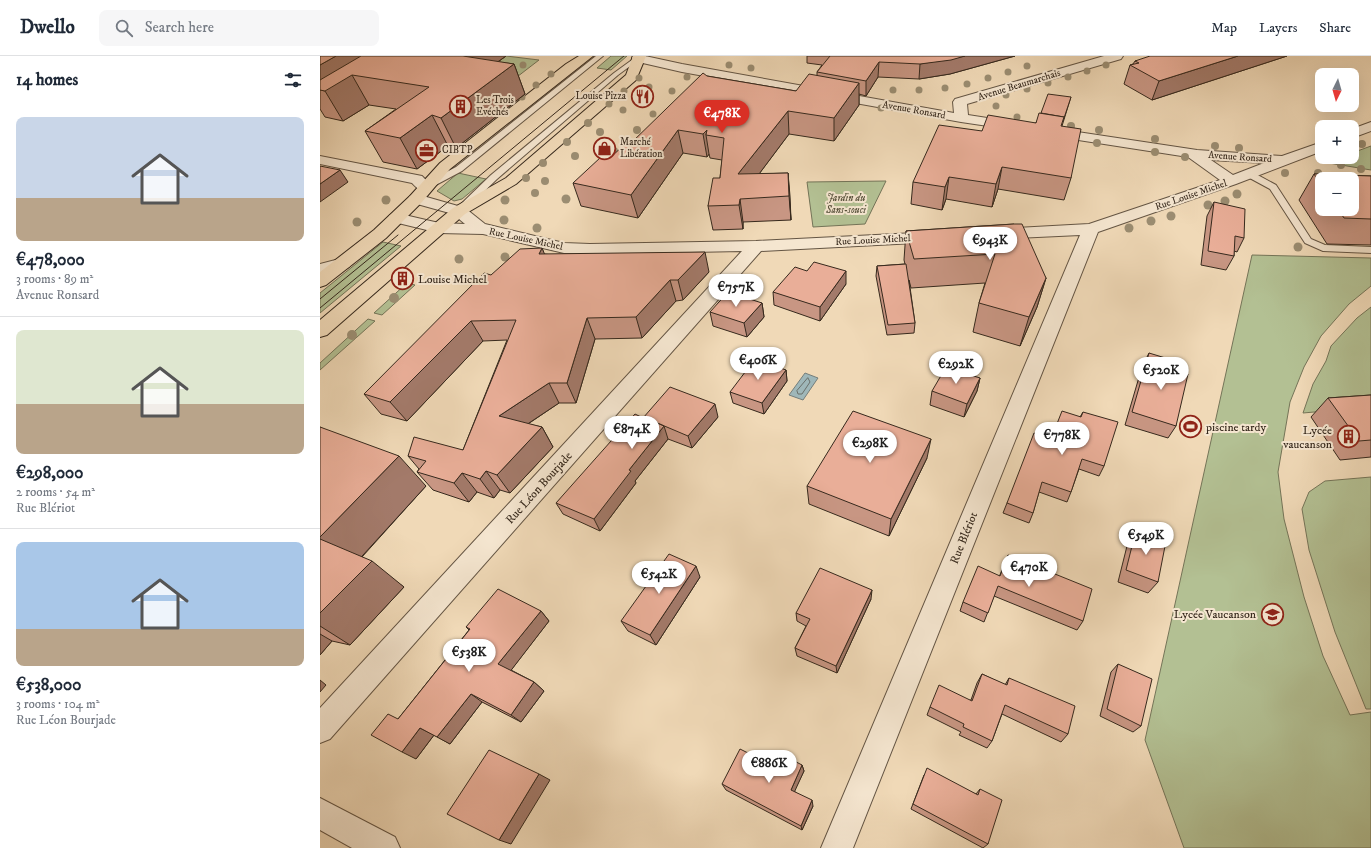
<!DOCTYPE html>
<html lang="en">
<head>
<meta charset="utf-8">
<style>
  :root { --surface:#fff; --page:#f6f6f7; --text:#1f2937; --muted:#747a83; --line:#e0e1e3; --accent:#d93025 }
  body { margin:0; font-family:"IM FELL DW Pica",serif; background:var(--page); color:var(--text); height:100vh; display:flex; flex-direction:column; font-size:15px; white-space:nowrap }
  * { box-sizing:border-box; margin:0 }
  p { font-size:13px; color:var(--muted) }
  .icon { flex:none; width:22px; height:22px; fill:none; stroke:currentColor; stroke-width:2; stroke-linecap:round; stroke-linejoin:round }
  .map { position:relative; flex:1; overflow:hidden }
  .drawer { display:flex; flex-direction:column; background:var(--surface); width:320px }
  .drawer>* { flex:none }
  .needle { width:26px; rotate:185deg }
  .tools { position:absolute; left:995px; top:12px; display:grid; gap:8px }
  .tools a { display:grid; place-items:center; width:44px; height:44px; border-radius:8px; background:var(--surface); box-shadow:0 4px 16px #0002; font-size:20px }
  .price { position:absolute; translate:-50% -34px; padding:0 9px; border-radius:14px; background:#fff; color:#222; font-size:13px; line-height:26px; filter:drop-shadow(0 1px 2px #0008) }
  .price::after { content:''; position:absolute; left:50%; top:24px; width:12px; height:9px; margin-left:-6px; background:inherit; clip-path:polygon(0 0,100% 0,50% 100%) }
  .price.active { background:var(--accent); color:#fff }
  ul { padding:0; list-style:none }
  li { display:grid; align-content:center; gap:8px; height:212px; padding:0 16px }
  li+li { border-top:1px solid var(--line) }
  li span { display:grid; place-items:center; height:124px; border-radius:8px; color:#555 }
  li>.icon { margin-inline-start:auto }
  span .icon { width:72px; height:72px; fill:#fffc; stroke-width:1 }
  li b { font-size:17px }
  h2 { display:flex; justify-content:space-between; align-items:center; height:48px; padding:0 16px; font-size:17px }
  header { display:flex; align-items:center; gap:24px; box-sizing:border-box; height:56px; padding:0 20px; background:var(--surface); border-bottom:1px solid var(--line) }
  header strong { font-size:19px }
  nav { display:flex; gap:22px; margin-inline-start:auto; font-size:14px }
  .search { width:280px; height:36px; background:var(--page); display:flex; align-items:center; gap:10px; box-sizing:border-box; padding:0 14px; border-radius:8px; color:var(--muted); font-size:15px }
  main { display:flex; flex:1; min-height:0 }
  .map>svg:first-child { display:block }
</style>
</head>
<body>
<header>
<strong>Dwello</strong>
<div class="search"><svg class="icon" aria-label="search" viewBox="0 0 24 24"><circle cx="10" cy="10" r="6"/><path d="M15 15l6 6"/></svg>Search here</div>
<nav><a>Map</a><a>Layers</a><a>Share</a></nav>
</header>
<main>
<section class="drawer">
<h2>14 homes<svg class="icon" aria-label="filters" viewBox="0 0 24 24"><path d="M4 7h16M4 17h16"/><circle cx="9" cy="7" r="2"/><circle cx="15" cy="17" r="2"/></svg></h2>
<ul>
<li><span style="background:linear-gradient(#c9d6e8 65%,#b9a48a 0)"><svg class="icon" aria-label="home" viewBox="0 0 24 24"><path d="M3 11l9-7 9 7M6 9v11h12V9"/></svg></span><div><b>€478,000</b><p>3 rooms · 89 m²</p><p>Avenue Ronsard</p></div></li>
<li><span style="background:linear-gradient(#dfe7d0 60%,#b9a48a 0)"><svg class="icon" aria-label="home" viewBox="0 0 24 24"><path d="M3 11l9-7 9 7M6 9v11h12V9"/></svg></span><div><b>€298,000</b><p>2 rooms · 54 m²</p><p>Rue Blériot</p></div></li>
<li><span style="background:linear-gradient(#a9c7e8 70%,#b9a48a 0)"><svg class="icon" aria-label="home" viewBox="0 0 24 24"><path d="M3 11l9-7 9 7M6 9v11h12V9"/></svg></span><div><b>€538,000</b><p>3 rooms · 104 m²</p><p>Rue Léon Bourjade</p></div></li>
</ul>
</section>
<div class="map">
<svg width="1051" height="792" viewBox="0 0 1051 792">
  <rect width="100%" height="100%" fill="#f0d9b7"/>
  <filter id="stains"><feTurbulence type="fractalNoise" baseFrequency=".005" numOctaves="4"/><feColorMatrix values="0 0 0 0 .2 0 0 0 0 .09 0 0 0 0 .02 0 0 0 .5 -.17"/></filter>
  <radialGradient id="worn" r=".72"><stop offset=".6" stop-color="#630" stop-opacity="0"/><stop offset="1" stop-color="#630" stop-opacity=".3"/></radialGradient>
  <g fill="#b3c093" stroke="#747458">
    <path d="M186,0l33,4 -39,30 -7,-30 6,1z"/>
    <path d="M291,0h16l-16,14 -14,-2z"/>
    <path d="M1051,90v24l-42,-7 12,-6h11v-4z"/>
    <path d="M138,117l28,6 -24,20 -8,2 -17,-10z"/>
    <path d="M566,125l-21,43 -52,3 -6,-45z"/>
    <path d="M63,186l18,4 -81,67v-20z"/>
    <path d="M932,199l119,3v28l-22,18 -28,32 -17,31 -14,35 -12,70 6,47 20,78 19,59 27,59 21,-3v136h-187l-39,-108z"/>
    <path d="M87,227l8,2 -33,30 -8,-2z"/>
    <path d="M1051,251v100l-68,6 10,-29 13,-23 5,-15 26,-28z"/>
    <path d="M48,263l7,2 -55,49v-7z"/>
    <path d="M1051,421v232h-5l-31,-77 -26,-82 -7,-41 7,-17 16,-11z"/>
  </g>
  <path fill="#9fb7b9" stroke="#757e7b" d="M485,317l13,5 -15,22 -14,-5z"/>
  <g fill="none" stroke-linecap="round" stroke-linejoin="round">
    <path stroke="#6a706b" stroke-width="1" d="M488,322l2,4 -8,12h-4l-1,-3z"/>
    <defs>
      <g id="service">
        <path d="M276,0h7l-141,115 -30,16h-6l-1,-2 1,-2 30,-16z"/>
        <path d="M316,1l5,1 -23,17 -121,104 -31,30h-6l-1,-2 1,-2 31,-30 123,-102z"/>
        <path d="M926,116h6l24,13 35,54 14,6 46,2v6l-48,-2 -18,-8 -35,-54 -24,-13 -1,-2z"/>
      </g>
      <g id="minor">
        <path d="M313,0h12l37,8 272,49 -1,-11 2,-3 149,-43h19l-2,3 -154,45 1,11 52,8 2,3 -2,3 -5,1 -54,-8 -279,-50 -48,-11 -2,-3z"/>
        <path d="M1051,66v9l-19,7v-9z"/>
        <path d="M731,72l146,22 85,6 40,-14v9l-86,33 -138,48 -245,616h-32l259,-613 -84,4 -6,-1 -2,-4 2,-4 6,-1 93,-5 131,-44 -32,-23 -142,-22 -2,-3 2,-3zM891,104l53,3 -31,12z"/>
        <path d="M0,100l102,20 11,11 -3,3c-9,3 -12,-1 -18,-7l-92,-19z"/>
        <path d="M96,138l49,14 20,16 79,19 26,1 166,-3 179,-9 6,1 2,4 -2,4 -6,1 -174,9 -431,488 -10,4v-35l422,-457 -152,3 -26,-1 -81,-19 -44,-1 -49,-12 -2,-3 2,-3 6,-2 43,10 26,1 -12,-10 -43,-12 -2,-3 2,-3z"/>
        <path d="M23,202l6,1 3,4 -3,4 -29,9v-12z"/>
        <path d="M0,742l75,39 5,11h-48l-32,-18z"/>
      </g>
      <g id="primary">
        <path d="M259,0h14l-143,113 -28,33 -36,36 -60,47 -6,2v-15l54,-42 36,-34 30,-33 126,-99z"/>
        <path d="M313,0h13l-10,24 -120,104 -51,30 -138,121 -7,2v-17l133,-112 53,-30 120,-103z"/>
      </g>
    </defs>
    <use href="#service" stroke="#645544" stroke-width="2"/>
    <use href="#minor" stroke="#645544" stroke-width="2"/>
    <use href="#primary" stroke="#36291d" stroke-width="2"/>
    <use href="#service" fill="#f5e6d0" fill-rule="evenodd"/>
    <use href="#minor" fill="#f5e6d0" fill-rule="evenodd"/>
    <use href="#primary" fill="#f0d9b7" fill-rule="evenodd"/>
    <g stroke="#36291d" stroke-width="1">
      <path d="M0,243l78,-64"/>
      <path d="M0,252l304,-252"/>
    </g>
  </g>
  <g fill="#9b8d72">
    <circle cx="203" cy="9" r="3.5"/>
    <circle cx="409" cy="9" r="3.5"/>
    <circle cx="786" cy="9" r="3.5"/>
    <circle cx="707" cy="10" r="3.5"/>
    <circle cx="431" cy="12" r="3.5"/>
    <circle cx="767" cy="15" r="3.5"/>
    <circle cx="688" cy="16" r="3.5"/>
    <circle cx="231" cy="18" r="3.5"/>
    <circle cx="367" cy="21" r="3.5"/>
    <circle cx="748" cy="21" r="3.5"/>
    <circle cx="319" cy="22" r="3.5"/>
    <circle cx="668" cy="22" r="3.5"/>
    <circle cx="728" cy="27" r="3.5"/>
    <circle cx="647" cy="28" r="3.5"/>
    <circle cx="216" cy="29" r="3.5"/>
    <circle cx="329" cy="31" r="3.5"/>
    <circle cx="625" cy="32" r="3.5"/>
    <circle cx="707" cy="33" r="3.5"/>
    <circle cx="573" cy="34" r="3.5"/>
    <circle cx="599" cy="34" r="3.5"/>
    <circle cx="304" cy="35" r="3.5"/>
    <circle cx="352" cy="35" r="3.5"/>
    <circle cx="686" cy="39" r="3.5"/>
    <circle cx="202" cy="41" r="3.5"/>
    <circle cx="289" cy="48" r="3.5"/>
    <circle cx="676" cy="50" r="3.5"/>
    <circle cx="561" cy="52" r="3.5"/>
    <circle cx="303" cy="54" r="3.5"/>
    <circle cx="183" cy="56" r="3.5"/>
    <circle cx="333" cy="58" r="3.5"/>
    <circle cx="697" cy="61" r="3.5"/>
    <circle cx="268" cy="67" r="4"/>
    <circle cx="751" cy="70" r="4"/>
    <circle cx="317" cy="74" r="4"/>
    <circle cx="779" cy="74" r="4"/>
    <circle cx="280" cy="76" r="4"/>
    <circle cx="835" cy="83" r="4"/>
    <circle cx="247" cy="86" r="4"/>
    <circle cx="777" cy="87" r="4"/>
    <circle cx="1042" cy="88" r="4"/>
    <circle cx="895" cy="90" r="4"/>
    <circle cx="919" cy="92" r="4"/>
    <circle cx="133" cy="94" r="4"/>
    <circle cx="294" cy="95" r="4"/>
    <circle cx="835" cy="96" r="4"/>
    <circle cx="255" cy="100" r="4"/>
    <circle cx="865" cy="101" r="4"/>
    <circle cx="223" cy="107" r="4"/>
    <circle cx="1021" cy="109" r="4"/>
    <circle cx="1041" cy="113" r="4"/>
    <circle cx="965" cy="117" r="4"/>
    <circle cx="998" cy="117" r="4"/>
    <circle cx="206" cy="122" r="4"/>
    <circle cx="225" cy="125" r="4"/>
    <circle cx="215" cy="137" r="4"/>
    <circle cx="917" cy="138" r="4.5"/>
    <circle cx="246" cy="143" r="4.5"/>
    <circle cx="66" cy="144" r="4.5"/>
    <circle cx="185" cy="144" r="4.5"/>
    <circle cx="905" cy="145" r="4.5"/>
    <circle cx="888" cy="149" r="4.5"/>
    <circle cx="851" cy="160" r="4.5"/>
    <circle cx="184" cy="164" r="4.5"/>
    <circle cx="831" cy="165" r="4.5"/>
    <circle cx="37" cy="166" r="4.5"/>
    <circle cx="217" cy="172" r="4.5"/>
    <circle cx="809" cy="172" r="4.5"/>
    <circle cx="978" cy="191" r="4.5"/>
    <circle cx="185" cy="201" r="4.5"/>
    <circle cx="139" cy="203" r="4.5"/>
    <circle cx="74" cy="242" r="5"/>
    <circle cx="32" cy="279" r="5"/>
  </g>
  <g fill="#c89683" stroke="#36291d" fill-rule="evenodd">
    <path d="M0,0h186l-8,6 16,2 11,30 -69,54 -8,-2 -31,23 -34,-7 -18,-31 31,-22 -27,-4 -26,16 -18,-4 -5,-8z"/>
    <path d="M487,0h208l-65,18 -31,5 -41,-2 -12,19 -7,-2v11l-25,36 -45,-7 -30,40 29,-1 3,47 -48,2v7l-30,1 -5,-24 12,-28 2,-18 -12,-2 -1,-4 -2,3 -24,-4 -45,65 -57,-12 -8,-23 38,-26 18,-12 78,-69 89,15 21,-15v-4l5,-7 -15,-2z"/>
    <path d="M967,0l-135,44 -28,-16 6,-19 3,-1 2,-3z"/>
    <path d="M751,41l-9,29 9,52 -7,22 -66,-11 -6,18 -46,-8 -4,11 -31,-6 2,-22 69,-51 54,-8 5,-10z"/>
    <path d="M994,118l57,2v69l-44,-1 -28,-44zM1002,123l30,30h-30z"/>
    <path d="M894,146l30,36 -7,14 -3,-1v5l-8,14 -25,-5 6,-49z"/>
    <path d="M694,168l32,54 -9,29 -17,39 -47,-14 6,-29 6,-20 -74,5 -2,-8 6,43 -1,10 -27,2 -11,-59 1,-10 28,-2 -1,-4 2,-29z"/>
    <path d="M222,192l2,6 165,18 -26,28 -7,1 -34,37 -47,1 -19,64h-17l-31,21 14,3 11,20 -43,46 -10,-3 -6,8 -17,-6 -8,10 -36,-12 -16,-18 2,-3 -11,-13 55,-6 44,-110 -24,1 -76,80 -26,-7 -17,-20 127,-119z"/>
    <path d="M526,228l-26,37 -46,-16 -1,-13z"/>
    <path d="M442,247l2,14 -17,20 -34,-11 -3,-14z"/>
    <path d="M829,297l21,15 6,58 -8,12 -43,-13 17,-58z"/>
    <path d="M466,314l1,11 -23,33 -31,-11 -3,-11z"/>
    <path d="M660,322l-3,13 -13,26 -34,-12 2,-14z"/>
    <path d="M1051,339v62l-31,3 -29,-43 17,-19z"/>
    <path d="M763,356l21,54 -5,10 -20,-7 -8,23 -4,10 -28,-10 -6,21 -4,10 -26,-10 4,-10 44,-64 29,-22z"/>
    <path d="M398,361l-26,31 -24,-9 -33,42 1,2 -36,48 -37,-17 -7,-11 87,-85z"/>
    <path d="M0,371l106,59 -64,71 42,30 -54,58 -18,-4 -12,14z"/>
    <path d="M607,402l-38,78 -80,-32 -2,-18z"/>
    <path d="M816,474l22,52 -10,11 -30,-11 10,-40z"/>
    <path d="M688,499l75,66 -6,9 -83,-34 -10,26 -24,-11 3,-9 37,-27z"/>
    <path d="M380,521l-44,68 -28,-14 -7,-10z"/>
    <path d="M551,543l-34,74 -40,-17 -2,-8 11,-22 -9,-5 -1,-8z"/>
    <path d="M221,555l8,10 -38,49 23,12 10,9 -23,31 -39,-20 -32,42 -16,-9 -18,24 -18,-40 71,-89 -3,-3z"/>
    <path d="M798,608l23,62 -8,6 -33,-16 11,-44z"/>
    <path d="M662,618l23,11 4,-7 59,56 -7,8 -59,-28 -10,27 -5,7 -28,-13 2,-3 -34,-17 3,-8 41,-7 6,-17z"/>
    <path d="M450,708l32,1 2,6 -10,20 19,15 -11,24 -76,-40 -4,-6z"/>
    <path d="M604,719l52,19 4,-5 8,55 -5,4 -72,-39z"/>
  </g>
  <g fill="#a37a6a" stroke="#36291d">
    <path d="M16,0h65l-49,19 17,30 -26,16 -18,-30 -5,-1v-25z"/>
    <path d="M134,0h52l-40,28z"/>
    <path d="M645,0h50l-65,18 -31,5 1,-15z"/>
    <path d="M918,0h49l-135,44 7,-19z"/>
    <path d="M559,6l-1,15 -12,19v-15z"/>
    <path d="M194,8l11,30 -69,54 -15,-30z"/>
    <path d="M539,27v22l-25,36v-23z"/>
    <path d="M468,55l1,23 -48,64 -3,-24z"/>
    <path d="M112,59l16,31 -31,23 -17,-31z"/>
    <path d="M358,74l5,23 -45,65 -7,-23z"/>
    <path d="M387,74l-1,5 3,19 -2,3 -4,-23z"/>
    <path d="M682,111l-4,22 -6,18 4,-23z"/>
    <path d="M20,114l8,12 -28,20v-18z"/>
    <path d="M468,117l2,23 1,24 -2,-24z"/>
    <path d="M629,121l-3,22 -4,11 3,-23z"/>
    <path d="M420,143l3,23v7l-4,-24z"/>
    <path d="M222,192l9,21 -12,-15z"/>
    <path d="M385,196l4,20 -26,28 -5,-20z"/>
    <path d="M526,215v13l-26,37v-14z"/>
    <path d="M726,222l-9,29 -17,39 9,-29z"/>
    <path d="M350,224l6,21 -34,37 -6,-21z"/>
    <path d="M442,247l2,14 -17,20 -3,-14z"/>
    <path d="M267,262l8,21 -19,64 -9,-20z"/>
    <path d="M151,265l12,20 -76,80 -17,-19z"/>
    <path d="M466,314l1,11 -23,33 -2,-11z"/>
    <path d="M660,322l-3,13 -13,26 3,-13z"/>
    <path d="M229,327l10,20 -48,32 -12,-19z"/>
    <path d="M395,348l3,13 -26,31 -4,-12z"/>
    <path d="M344,370l4,13 -33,42 1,2 -36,48 -6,-12 35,-49z"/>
    <path d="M222,371l11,20 -43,46 -13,-18z"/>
    <path d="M611,383l-4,19 -38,78 2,-17z"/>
    <path d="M79,400l27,30 -73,80 -33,-26v-3z"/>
    <path d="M166,415l14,19 -6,8 -14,-19z"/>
    <path d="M142,417l15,19 -8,10 -15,-19z"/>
    <path d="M52,505l32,26 -54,58 -30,-19v-13z"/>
    <path d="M376,510l4,11 -44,68 -6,-10z"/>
    <path d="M552,534l-1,9 -34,74 -1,-7z"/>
    <path d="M221,555l8,10 -40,52 -11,-9z"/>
    <path d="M0,578l12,7 -12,14z"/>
    <path d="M0,624l6,5 -6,7z"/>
    <path d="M214,626l10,9 -23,31 -10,-7z"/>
    <path d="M151,638l11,8 -32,42 -13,-7z"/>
    <path d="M100,672l14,7 -18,24 -14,-7z"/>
    <path d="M482,709l2,6 -11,24 -2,-5z"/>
    <path d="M219,718l11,6 -39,64 -12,-4z"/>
    <path d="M492,744l1,6 -11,24 -1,-4z"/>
  </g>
  <g fill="#e9ae98" stroke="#36291d">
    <path d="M0,0h16l-16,9z"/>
    <path d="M41,0h102l51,8 -73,54 -9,-3 -32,23 -35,-7 64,-44 -77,-12 -27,16 -5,-1v-10z"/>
    <path d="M510,0h135l-14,4 -31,4 -41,-2 -13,19 -49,-9z"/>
    <path d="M830,0h88l-79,25 -29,-16 9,-2 -4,-2z"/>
    <path d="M383,17l4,3 89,15 13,-17 50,9 -25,35 -46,-7 -50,63 50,-1 1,23 -49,3 -1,6 -31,1 5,-28h7l4,-40 -18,-3 1,-5 -4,4 -25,-4 -47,65 -58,-12 28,-26h10l13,-12h5z"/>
    <path d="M728,38l23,3 -8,24 1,-4 -23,-4z"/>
    <path d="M719,57l25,4 -3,9 20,3 -10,49 -69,-11 -6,17 -47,-7 -4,10 -32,-5 26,-57 43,6 6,-16 48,8z"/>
    <path d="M0,110l20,4 -20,14z"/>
    <path d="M994,118l57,2v43l-27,-1 -6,-9h14v-30h-30v7z"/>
    <path d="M894,146l31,7 -1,29 -9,-2 -1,20 -26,-5z"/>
    <path d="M694,168h8l24,54 -17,39 -50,-14 16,-49 -81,5 -8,-28z"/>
    <path d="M222,192l-3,6 166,-2 -27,28h-8l-34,37 -49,1 -20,65h-18l-50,33 43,11 -45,48 -11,-4 -6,8 -18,-6 -8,10 -37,-11 9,-11 -18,-5 6,-19 49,13 53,-130 -45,1 -81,81 -26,-8 120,-121 7,2 29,-26z"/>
    <path d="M494,206l32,9 -26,36 -47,-15 22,-25 12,4z"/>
    <path d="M586,208l9,59 -27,2 -11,-59z"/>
    <path d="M408,236l34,11 -18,20 -34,-11z"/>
    <path d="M829,297l23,7 -2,8 18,6 -12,52 -44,-14z"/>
    <path d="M435,303l31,11 -24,33 -32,-11z"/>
    <path d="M626,311l34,11 -13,26 -35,-13z"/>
    <path d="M350,331l45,17 -27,32 -33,-14 9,4 -35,44 2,1 -37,48 -38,-16 79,-89 8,4z"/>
    <path d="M1051,339v45l-12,1 -31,-43z"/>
    <path d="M533,355l78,28 -40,80 -84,-33z"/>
    <path d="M742,355l19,6 2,-5 35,10 -14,44 -22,-7 -11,33 -29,-10 -9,31 -26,-10 27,-70 17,6z"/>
    <path d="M0,371l79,29 -79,81z"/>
    <path d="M816,474l30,11 -8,41 -32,-12z"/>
    <path d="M0,483l52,22 -52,52z"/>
    <path d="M349,498l27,12 -46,69 -29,-14z"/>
    <path d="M688,499l84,34 -9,32 -85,-35 -10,27 -25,-11 15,-36 22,10z"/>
    <path d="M500,512l52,22 -36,76 -41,-18 15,-29 -14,-6z"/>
    <path d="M178,533l43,22 -43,53 36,18 -23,33 -40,-21 -34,43 -17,-9 -18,24 -31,-17 17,-21 10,5 72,-90 -4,-2z"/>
    <path d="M798,608l34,15 -11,47 -34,-17z"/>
    <path d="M662,618l25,11 2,-7 66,28 -7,28 -63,-29 -13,36 -29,-14 1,-3 -34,-17 9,-22 33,16z"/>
    <path d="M420,693l30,15 7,-12 25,13 -11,25 21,10 -11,26 -79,-42z"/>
    <path d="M169,694l50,24 -40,66 -52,-26z"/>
    <path d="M607,712l51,27 2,-6 22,11 -14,44 -75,-40z"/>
  </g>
  <defs>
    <symbol id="restaurant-ring" viewBox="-11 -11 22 22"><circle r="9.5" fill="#f5e6d0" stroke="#8f2418" stroke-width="1.5"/><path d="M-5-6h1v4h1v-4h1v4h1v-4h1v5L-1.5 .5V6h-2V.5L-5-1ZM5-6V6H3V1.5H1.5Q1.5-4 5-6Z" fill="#8f2418"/></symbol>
    <symbol id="building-ring" viewBox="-11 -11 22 22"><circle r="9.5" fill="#f5e6d0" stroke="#8f2418" stroke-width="1.5"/><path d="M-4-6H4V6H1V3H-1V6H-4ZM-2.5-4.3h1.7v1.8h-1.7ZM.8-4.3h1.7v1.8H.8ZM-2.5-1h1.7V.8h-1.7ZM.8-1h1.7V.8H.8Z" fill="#8f2418"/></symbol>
    <symbol id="shop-ring" viewBox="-11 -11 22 22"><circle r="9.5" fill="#f5e6d0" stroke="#8f2418" stroke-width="1.5"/><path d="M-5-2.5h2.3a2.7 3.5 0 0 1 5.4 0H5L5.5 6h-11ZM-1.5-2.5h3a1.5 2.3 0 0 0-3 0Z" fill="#8f2418"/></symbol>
    <symbol id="office-ring" viewBox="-11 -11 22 22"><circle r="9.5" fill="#f5e6d0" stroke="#8f2418" stroke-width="1.5"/><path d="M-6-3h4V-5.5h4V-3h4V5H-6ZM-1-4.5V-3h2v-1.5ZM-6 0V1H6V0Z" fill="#8f2418"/></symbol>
    <symbol id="stadium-ring" viewBox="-11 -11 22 22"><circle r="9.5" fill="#f5e6d0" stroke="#8f2418" stroke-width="1.5"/><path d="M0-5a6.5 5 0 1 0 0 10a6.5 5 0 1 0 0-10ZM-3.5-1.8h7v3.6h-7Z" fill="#8f2418"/></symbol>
    <symbol id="school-ring" viewBox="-11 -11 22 22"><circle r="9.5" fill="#f5e6d0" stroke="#8f2418" stroke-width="1.5"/><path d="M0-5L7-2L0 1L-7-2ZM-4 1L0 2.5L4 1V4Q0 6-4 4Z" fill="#8f2418"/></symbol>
  </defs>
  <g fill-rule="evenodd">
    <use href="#restaurant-ring" x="310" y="28" width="25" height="25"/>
    <use href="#building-ring" x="128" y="38" width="25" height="25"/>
    <use href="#shop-ring" x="272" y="80" width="25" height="25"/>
    <use href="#office-ring" x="94" y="82" width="25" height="25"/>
    <use href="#building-ring" x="70" y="210" width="25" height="25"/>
    <use href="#stadium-ring" x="858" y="358" width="25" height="25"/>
    <use href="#building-ring" x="1016" y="368" width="25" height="25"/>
    <use href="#school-ring" x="940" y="546" width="25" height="25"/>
  </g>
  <g text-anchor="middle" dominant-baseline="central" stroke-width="4" stroke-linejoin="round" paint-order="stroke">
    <g font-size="10" fill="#36291d" stroke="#f5e6d0">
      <text transform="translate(699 29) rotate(-17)">Avenue Beaumarchais</text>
      <text transform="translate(594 54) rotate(10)">Avenue Ronsard</text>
      <text transform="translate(920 101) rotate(4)">Avenue Ronsard</text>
      <text transform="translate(871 139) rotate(-19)">Rue Louise Michel</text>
      <text transform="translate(206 183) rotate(12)">Rue Louise Michel</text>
      <text transform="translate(553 184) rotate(-3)">Rue Louise Michel</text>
    </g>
    <g font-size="10" fill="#36291d" stroke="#f5e6d0" text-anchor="start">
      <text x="306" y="40" text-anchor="end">Louise Pizza</text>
      <text x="156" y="44">Les Trois<tspan x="156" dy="12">Evéchés</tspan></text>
      <text x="300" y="86">Marché<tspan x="300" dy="12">Libération</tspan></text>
      <text x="122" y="94">CIBTP</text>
    </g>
    <g font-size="10" font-style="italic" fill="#554f3a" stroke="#f5e6d0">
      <text x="526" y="142">Jardin du<tspan x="526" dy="12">Sans-souci</tspan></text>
    </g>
    <g font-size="12" fill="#36291d" stroke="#f5e6d0" text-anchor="start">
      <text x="98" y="223">Louise Michel</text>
      <text x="886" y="371">piscine tardy</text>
      <text x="1012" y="374" text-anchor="end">Lycée<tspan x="1012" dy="14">vaucanson</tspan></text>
      <text x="936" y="558" text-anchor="end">Lycée Vaucanson</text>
    </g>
    <g font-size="12" fill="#36291d" stroke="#f5e6d0">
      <text transform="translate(219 432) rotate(-48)">Rue Léon Bourjade</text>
      <text transform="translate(644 482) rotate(-68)">Rue Blériot</text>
    </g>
  </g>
  <rect width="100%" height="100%" filter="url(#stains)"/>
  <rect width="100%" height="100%" fill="url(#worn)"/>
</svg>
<div class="tools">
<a><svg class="needle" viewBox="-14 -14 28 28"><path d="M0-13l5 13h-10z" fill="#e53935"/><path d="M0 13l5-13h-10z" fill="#747a83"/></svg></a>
<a>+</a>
<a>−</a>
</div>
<b class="price active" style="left:402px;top:78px">€478K</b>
<b class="price" style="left:670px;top:205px">€943K</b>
<b class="price" style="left:416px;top:252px">€757K</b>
<b class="price" style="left:438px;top:325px">€406K</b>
<b class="price" style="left:636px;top:329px">€292K</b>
<b class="price" style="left:841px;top:335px">€520K</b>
<b class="price" style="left:312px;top:394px">€874K</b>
<b class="price" style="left:742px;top:400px">€778K</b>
<b class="price" style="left:550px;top:408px">€298K</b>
<b class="price" style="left:826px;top:500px">€549K</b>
<b class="price" style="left:709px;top:532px">€470K</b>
<b class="price" style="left:339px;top:539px">€542K</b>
<b class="price" style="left:149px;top:617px">€538K</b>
<b class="price" style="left:449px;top:728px">€886K</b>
</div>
</main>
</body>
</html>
